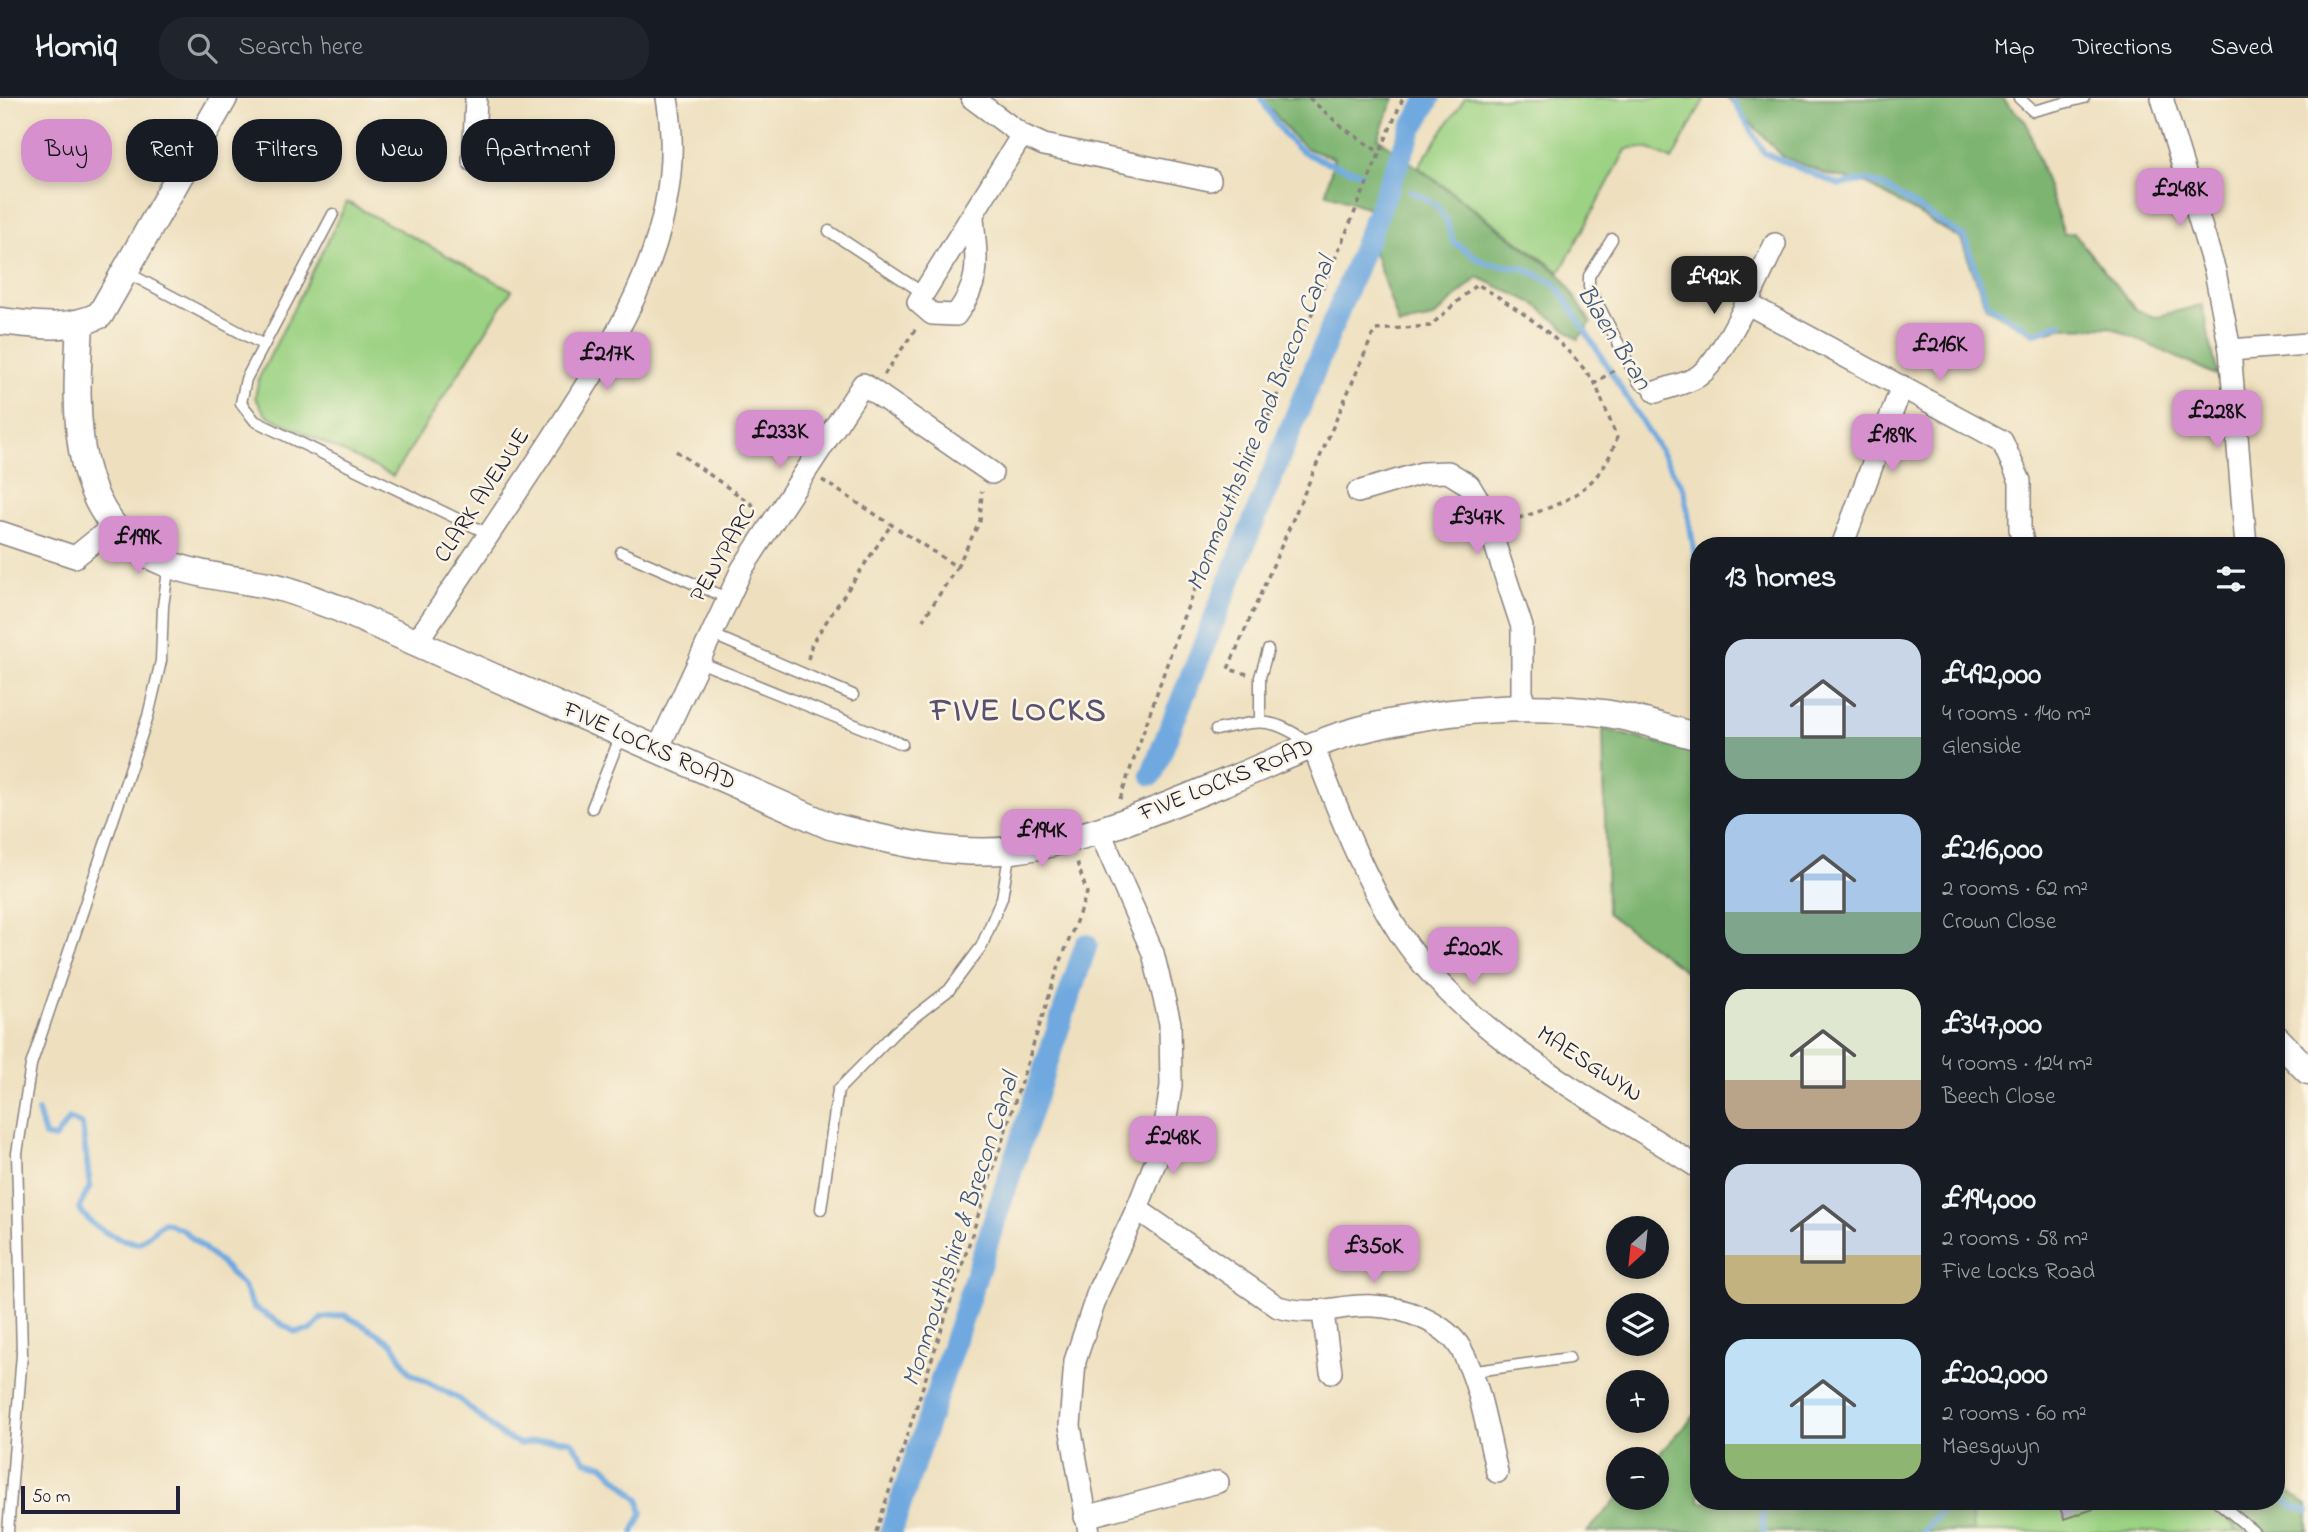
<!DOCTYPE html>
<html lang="en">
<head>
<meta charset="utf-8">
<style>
  :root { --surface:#171b24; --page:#20242c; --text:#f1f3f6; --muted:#9ea1a6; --line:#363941; --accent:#d690ce }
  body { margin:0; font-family:"Indie Flower",sans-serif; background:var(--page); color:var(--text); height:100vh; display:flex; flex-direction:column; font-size:26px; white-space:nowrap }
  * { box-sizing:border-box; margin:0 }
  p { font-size:23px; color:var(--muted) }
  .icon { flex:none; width:38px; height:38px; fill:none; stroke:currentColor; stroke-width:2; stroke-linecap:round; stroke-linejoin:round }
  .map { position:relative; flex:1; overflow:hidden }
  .side { position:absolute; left:1690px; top:439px; width:595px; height:973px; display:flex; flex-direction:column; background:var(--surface); border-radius:28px; box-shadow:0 4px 10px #0003 }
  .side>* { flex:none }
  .hud { position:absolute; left:21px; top:21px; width:665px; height:63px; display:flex; gap:14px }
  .needle { width:46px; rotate:207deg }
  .tools { position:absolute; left:1606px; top:1118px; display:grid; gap:14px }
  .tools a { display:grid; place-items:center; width:63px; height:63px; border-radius:50%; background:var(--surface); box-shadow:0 4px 10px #0003; font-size:35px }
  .scale { position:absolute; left:21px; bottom:18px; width:159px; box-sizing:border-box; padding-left:7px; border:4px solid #22223b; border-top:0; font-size:19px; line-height:24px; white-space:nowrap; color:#22223b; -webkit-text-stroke:5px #fcf5e5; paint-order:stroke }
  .price { position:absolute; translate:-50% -60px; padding:0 16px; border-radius:14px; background:var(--accent); color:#111; font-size:23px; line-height:46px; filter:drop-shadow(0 2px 4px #0008) }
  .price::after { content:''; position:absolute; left:50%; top:42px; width:21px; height:16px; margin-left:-10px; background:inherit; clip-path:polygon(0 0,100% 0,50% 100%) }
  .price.active { background:#222; color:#fff }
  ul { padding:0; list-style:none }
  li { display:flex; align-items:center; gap:21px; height:175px; padding:0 35px }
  li span { display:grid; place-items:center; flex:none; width:196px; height:140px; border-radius:21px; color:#555 }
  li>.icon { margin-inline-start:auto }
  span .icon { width:84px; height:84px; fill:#fffc; stroke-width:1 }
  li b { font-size:30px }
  h2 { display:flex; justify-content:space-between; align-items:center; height:84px; padding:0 35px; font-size:30px }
  .chip { padding:0 24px; border-radius:28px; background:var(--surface); box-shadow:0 4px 10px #0003; font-size:24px; line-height:63px }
  .chip.active { background:var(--accent); color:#111 }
  header { display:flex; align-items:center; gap:42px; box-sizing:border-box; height:98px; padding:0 35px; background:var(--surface); border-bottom:2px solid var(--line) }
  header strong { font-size:33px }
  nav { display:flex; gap:38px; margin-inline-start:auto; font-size:24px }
  .search { width:490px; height:63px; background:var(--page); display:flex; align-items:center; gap:18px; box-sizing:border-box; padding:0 24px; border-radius:28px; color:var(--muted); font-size:26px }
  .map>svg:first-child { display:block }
</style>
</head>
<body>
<header>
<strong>Homiq</strong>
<div class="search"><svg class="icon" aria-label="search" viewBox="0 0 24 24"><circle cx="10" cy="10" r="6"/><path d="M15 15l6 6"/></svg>Search here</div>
<nav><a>Map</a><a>Directions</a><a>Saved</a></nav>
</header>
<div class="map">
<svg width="2308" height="1434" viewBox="0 0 2308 1434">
  <rect width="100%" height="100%" fill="#fcf5e5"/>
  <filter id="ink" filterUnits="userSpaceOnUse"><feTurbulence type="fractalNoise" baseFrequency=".0143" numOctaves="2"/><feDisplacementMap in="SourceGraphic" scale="14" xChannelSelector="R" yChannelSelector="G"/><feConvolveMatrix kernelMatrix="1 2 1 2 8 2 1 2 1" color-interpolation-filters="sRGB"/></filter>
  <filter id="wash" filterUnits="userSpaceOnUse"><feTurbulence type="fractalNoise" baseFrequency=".00686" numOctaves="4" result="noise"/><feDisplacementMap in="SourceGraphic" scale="28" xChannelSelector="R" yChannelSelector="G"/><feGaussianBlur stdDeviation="1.57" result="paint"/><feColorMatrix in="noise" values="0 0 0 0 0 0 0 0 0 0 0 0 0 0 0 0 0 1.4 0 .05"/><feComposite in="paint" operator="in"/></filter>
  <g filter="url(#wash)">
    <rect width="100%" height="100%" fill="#eee0bf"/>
    <g fill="#9cd283" stroke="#5f7a5f" stroke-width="2">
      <path d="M1465,0h240l-33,62c-15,-8 -30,-17 -46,-10l-66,122 -142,-105z"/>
      <path d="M347,104l165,88 -119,186 -127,-61 -11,-18 4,-19z"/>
      <path d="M1970,1404h246l21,30h-264z"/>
    </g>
    <g fill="#7db471" stroke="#506b56" stroke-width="2">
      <path d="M1260,0h134l-16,40 183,137 30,48 -13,16 -43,-35 -57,-27 -45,41 -34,7 -25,-73 9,-39 -57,-20 8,-35c-8,-3 -19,-5 -27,-10 -20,-12 -29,-35 -47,-50z"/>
      <path d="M1727,0h275l24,24 38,112 10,-1 61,76 19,8 48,-12 16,71 -108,-49 -50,1 -26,7 -48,-28 -25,-68 -96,-56 -39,-9 -44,-18z"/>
      <path d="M1603,631l96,25v227l-92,-68z"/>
      <path d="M1699,1313v91h271l3,30h-386l32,-35 38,1v-38l-3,-1z"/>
      <path d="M2277,1326c7,36 -8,62 31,81v27h-71l-21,-30h61z"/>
    </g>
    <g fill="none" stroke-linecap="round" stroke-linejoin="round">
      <g stroke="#6fa9df" stroke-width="6">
        <path d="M1261,0c33,57 38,55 99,75"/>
        <path d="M1732,0l32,55 75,32 28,-5 18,7 79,50 24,68 47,28 26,-10"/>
        <path d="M1411,93l24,13 12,17 6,21 32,21 38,5 33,16 128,205 15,92"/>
        <path d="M38,1013l7,25 10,2 14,-19 13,6 8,61 -11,22c12,20 37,32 60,35l25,-21 19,8 40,35 21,22 9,20 42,25 16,-2 11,-12 22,-3 21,11 28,18 17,29 48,25 43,37 19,9 29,-5 22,2 14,20 18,4 36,35 3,14 -9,18"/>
        <path d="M2277,1395l15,13 16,5"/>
        <path d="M1764,1434l-2,-17 13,-13h8"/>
        <path d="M1923,1434l19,-22v-8"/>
      </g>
      <g stroke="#6fa9df" stroke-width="23">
        <path d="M1152,676l259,-644 18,-32"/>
        <path d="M891,1434l195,-587"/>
      </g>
    </g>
    <g id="blocks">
      <path fill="#bea8d5" d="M2058,1404h56l-50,17z"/>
    </g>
  </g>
  <g filter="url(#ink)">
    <use href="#blocks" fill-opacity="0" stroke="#88817d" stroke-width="2"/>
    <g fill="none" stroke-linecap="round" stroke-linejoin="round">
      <defs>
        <g id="service">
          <path d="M2019,0l14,13 51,-13"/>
          <path d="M333,116l-87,165 -5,24 14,18 234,113"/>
          <path d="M829,133l94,62"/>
          <path d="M1612,141l-23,37v11l50,96 17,9"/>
          <path d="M126,174l138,73"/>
          <path d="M621,454l106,46"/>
          <path d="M711,536l142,61"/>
          <path d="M697,563l205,83"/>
          <path d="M1260,622v-43l8,-27"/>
          <path d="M1216,632c46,-10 54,-14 95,14"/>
          <path d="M592,710l29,-73"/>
          <path d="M821,1111l17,-119 57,-58 54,-42 32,-43 21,-49 8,-48"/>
          <path d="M1469,1274l100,-14"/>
          <path d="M2218,1404l36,30"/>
          <path d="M8,1434l14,-178 -5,-201 14,-88 117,-349 13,-55 2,-55 6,-42"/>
        </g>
        <g id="minor">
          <path d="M972,0l50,37 22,10 166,35"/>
          <path d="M2162,0l53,173 15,79 16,196"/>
          <path d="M473,63l3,-63"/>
          <path d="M973,119c3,43 10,61 -17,98l-24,-1 -14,-12 104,-167"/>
          <path d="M1746,205l256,138 18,40v48l4,17"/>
          <path d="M2230,252l78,-6"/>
          <path d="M1656,294c12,-5 30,-8 41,-15 27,-17 63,-103 78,-133"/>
          <path d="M1358,394l64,-19 26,-1 21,13 14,23 39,119v81"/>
          <path d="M0,434l75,25 37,-30"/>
          <path d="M1842,448l60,-160"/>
          <path d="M415,546c43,-63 85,-126 127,-190 69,-107 149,-221 125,-356"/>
          <path d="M1313,648c25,64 49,130 87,188 69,103 197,167 299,234"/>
          <path d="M657,653l85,-182 121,-185 129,89"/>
          <path d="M1137,1111l141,98c42,11 59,-3 95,-1 30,1 72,16 88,43 20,36 26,83 36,123"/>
          <path d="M1323,1215l8,59"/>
          <path d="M1085,1419l133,-35"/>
          <path d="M1089,1434l-19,-106 5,-65 24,-72 38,-80 25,-64 9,-59 -1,-63 -17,-70 -54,-123"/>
        </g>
        <g id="tertiary">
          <path d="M0,223c35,4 67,10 100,-6l124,-217"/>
          <path d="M80,226c-5,89 -12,202 88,240 33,12 70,15 104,22 22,4 44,15 66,22l492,218c58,14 122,31 182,24 77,-9 149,-42 221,-71 44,-18 90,-41 138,-52 75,-17 154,-24 231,-14 32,4 65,16 97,24"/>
          <path d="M2277,941l31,32"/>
        </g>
      </defs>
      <use href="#service" stroke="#88817d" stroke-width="13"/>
      <use href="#minor" stroke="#88817d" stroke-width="24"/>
      <use href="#tertiary" stroke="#88817d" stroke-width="29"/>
      <g stroke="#88817d" stroke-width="3.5" stroke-dasharray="5 5" stroke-linecap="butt">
        <path d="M1309,0l33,29 37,25"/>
        <path d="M884,277l33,-48"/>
        <path d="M676,353l81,57"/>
        <path d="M822,382l135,87 -34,53"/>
        <path d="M1509,423c50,-15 90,-28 108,-83l-22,-55 19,-13"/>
        <path d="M957,469l23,-46 2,-30"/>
        <path d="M808,561l4,-16 79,-118"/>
        <path d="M1247,576l-19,-5 147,-339 55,-4 47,-42c47,28 86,55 118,99"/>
        <path d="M1120,701l63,-181 220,-520"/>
        <path d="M876,1434l181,-561 30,-78 -11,-34"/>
      </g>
      <use href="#service" stroke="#fff" stroke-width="10"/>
      <use href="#minor" stroke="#fff" stroke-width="21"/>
      <use href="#tertiary" stroke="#fff" stroke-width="26"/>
    </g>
  </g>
  <g text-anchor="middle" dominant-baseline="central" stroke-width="5" stroke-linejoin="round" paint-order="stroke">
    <g font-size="24" fill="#22223b" stroke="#fcf5e5">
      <text transform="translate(483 398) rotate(-57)">CLARK AVENUE</text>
      <text transform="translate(724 456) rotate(-60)">PENYPARC</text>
      <text transform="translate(649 649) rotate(24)">FIVE LOCKS ROAD</text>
      <text transform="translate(1227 683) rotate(-22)">FIVE LOCKS ROAD</text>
      <text transform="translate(1589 967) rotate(33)">MAESGWYN</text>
    </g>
    <g font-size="26" font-style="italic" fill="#41587d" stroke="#fcf5e5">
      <text transform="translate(1613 240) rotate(58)">Blaen Bran</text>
      <text transform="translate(1262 326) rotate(-68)">Monmouthshire and Brecon Canal</text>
      <text transform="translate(962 1132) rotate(-72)">Monmouthshire &amp; Brecon Canal</text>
    </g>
    <g font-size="32" font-weight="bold" letter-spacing="2" fill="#595171" stroke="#fcf5e5">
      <text x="1019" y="614">FIVE LOCKS</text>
    </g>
  </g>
</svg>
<div class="tools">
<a><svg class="needle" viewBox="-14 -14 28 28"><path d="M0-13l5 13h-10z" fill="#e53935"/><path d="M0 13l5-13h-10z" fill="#9ea1a6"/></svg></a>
<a><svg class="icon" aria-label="layers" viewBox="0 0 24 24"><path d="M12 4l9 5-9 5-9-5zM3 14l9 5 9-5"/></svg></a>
<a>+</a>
<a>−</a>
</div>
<div class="scale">50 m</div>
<b class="price" style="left:2180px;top:130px">£248K</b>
<b class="price active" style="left:1714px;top:218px">£492K</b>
<b class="price" style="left:1940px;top:285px">£216K</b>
<b class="price" style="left:607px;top:294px">£217K</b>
<b class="price" style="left:2217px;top:352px">£228K</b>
<b class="price" style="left:780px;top:372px">£233K</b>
<b class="price" style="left:1892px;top:376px">£189K</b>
<b class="price" style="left:1477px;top:458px">£347K</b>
<b class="price" style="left:138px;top:478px">£199K</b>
<b class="price" style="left:1042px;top:771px">£194K</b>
<b class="price" style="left:1473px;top:889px">£202K</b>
<b class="price" style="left:1173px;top:1078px">£248K</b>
<b class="price" style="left:1374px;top:1187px">£350K</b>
<div class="hud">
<a class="chip active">Buy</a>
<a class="chip">Rent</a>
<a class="chip">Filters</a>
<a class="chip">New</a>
<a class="chip">Apartment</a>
</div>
<section class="side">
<h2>13 homes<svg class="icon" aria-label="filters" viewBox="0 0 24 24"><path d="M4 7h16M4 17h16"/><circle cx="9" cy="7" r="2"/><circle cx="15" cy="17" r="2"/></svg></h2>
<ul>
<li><span style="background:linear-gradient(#c9d6e8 70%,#7fa58c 0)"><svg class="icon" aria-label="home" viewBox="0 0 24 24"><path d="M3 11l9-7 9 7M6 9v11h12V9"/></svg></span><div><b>£492,000</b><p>4 rooms · 140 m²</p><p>Glenside</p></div></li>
<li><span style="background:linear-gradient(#a9c7e8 70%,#7fa58c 0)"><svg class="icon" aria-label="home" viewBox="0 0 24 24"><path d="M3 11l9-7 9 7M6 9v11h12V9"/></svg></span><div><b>£216,000</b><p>2 rooms · 62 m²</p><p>Crown Close</p></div></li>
<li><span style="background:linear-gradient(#dfe7d0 65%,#b9a48a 0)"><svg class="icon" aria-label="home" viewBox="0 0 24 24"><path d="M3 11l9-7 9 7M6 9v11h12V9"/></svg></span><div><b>£347,000</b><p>4 rooms · 124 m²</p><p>Beech Close</p></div></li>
<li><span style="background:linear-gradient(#c9d6e8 65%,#c2b280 0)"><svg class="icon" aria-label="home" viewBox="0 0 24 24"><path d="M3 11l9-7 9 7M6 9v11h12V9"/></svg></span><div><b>£194,000</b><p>2 rooms · 58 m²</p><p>Five Locks Road</p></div></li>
<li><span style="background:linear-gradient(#bfe0f5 75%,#8fb573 0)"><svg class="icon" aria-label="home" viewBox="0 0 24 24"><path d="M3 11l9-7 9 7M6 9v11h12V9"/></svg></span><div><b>£202,000</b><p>2 rooms · 60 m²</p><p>Maesgwyn</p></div></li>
</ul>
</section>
</div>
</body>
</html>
